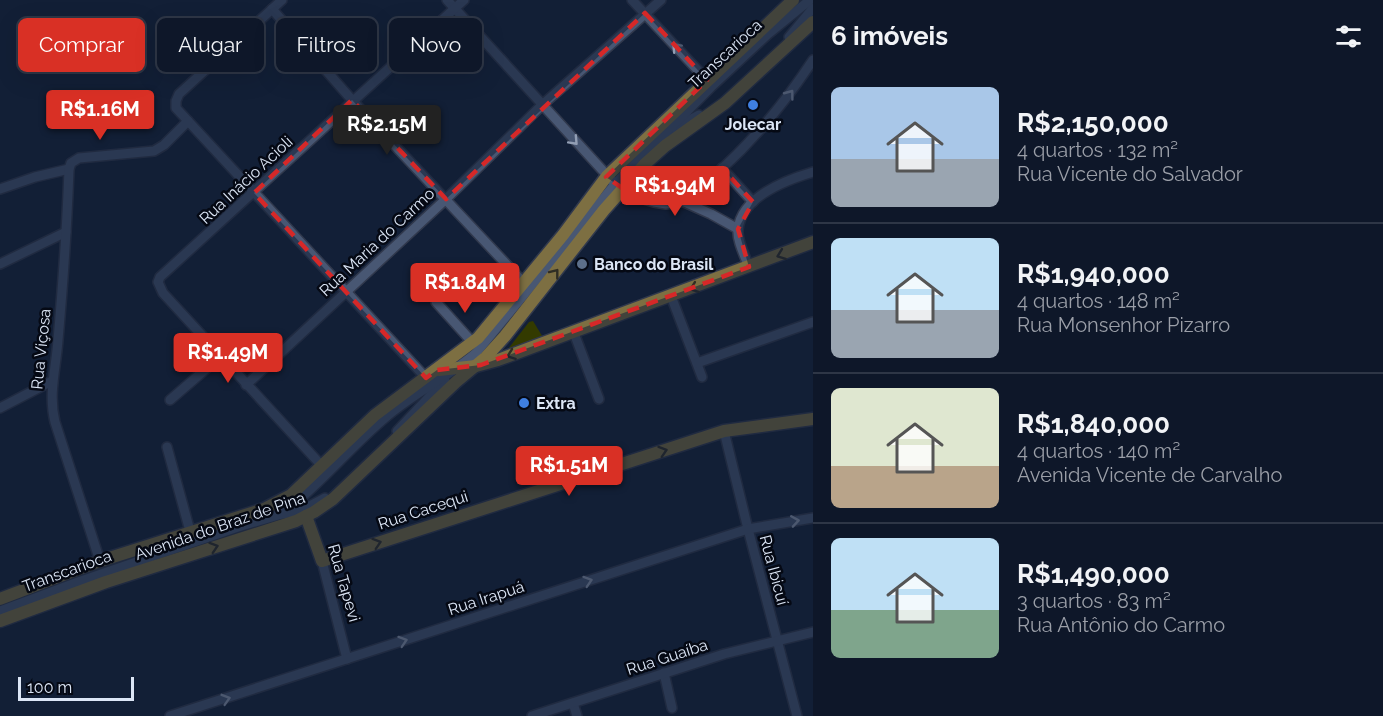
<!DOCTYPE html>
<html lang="pt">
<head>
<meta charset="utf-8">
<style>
  :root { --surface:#0e1729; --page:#172031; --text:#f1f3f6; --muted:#9b9fa8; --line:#2e3646; --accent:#d93025 }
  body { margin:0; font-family:Raleway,sans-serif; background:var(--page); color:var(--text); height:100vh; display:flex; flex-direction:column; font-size:22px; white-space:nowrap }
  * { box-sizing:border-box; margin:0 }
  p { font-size:20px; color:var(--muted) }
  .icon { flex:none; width:33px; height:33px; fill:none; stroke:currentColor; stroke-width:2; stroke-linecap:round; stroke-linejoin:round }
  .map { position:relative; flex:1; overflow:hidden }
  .sheet { display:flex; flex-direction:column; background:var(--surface); width:570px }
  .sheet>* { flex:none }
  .banner { position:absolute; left:18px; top:18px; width:570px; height:54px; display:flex; gap:12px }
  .scale { position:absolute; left:18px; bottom:15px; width:116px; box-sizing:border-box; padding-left:6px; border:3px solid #dce6f6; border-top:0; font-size:16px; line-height:21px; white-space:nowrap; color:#dce6f6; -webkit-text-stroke:4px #050914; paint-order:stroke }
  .price { position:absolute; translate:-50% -51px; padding:0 14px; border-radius:6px; background:var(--accent); color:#fff; font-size:20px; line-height:39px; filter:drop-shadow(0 2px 3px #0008) }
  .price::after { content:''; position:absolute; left:50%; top:36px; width:18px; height:14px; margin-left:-9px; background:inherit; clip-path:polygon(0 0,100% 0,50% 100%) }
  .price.active { background:#222; color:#fff }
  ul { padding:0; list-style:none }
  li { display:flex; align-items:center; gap:18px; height:150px; padding:0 18px }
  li+li { border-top:2px solid var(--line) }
  li span { display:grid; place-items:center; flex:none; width:168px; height:120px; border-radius:9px; color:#555 }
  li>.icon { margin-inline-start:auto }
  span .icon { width:72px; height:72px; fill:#fffc; stroke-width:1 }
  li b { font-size:26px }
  h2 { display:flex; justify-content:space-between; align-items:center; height:72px; padding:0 18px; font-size:26px }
  .chip { padding:0 21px; border-radius:9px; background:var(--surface); box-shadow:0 6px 24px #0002,0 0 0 2px var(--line); font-size:21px; line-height:54px }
  .chip.active { background:var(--accent); color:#fff }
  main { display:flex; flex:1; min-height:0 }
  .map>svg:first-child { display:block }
</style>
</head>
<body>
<main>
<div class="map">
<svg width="813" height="716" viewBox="0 0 813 716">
  <rect width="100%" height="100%" fill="#121f37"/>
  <path fill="#333a00" d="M533,321l11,18 -34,14 -2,-4 21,-27z"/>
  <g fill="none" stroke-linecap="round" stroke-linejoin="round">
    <defs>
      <g id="minor">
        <path d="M282,0l-103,94 -3,7v7l250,270"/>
        <path d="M447,0l168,184 19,12 20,6 12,2 16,-3 29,13 27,15"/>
        <path d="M632,0l75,80"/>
        <path d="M272,9l80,91 172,183"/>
        <path d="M789,37l24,-29"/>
        <path d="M669,131l30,-16"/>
        <path d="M722,168l31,34"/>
        <path d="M0,189l35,-12 34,-8"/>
        <path d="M682,201c52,-37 96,-88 131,-141"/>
        <path d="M0,264l66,-32"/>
        <path d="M749,267c-4,-11 -12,-26 -11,-37 3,-33 48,-50 75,-58"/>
        <path d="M671,296l31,81"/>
        <path d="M436,302l37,41"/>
        <path d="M574,333l25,66"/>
        <path d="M697,363l116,-41"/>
        <path d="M246,385l200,-186 96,-94 119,-105"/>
        <path d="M170,400l51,-44"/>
        <path d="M0,408l52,-27"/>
        <path d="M397,431l48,-51"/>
        <path d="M724,431l24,98 49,187"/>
        <path d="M167,447l23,84"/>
        <path d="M322,466l-159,-173 -5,-11 2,-5 304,-277"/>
        <path d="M282,514c38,-29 67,-66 104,-97 28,-24 62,-40 90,-64l139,-169 96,-97 57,-53 42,-34"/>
        <path d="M100,561l-45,-139c-7,-28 1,-54 3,-82 5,-57 9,-114 11,-171l2,-6 8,-5 75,-7 10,-6 24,-24"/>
        <path d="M322,561l25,98"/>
        <path d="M0,611l78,-29 160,-55 44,-13 18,-3 25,-13"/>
        <path d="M664,673l8,35"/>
        <path d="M573,703l4,13"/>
        <path d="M170,716l578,-187 65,-11"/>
        <path d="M532,716l192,-62 89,-22"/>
      </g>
      <g id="major">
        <path d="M439,370l37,-4 22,-6 315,-118"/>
        <path d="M306,516l16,45 402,-130 89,-12"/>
        <path d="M0,599l100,-38 164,-52 27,-14 84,-80 103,-77 85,-103 44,-59 186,-176"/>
        <path d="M0,621l106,-39 190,-61 18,-9 19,-13 123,-117 30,-25 19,-21 99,-126 41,-46 20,-18 60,-43 88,-81"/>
      </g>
    </defs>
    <use href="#minor" stroke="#31394d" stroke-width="12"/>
    <use href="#major" stroke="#31394d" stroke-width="15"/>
    <use href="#minor" stroke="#485773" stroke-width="9"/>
    <use href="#major" stroke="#7d6f42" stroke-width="12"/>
  </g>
  <defs><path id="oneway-chevron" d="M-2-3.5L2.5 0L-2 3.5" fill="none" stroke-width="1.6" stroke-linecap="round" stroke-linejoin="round" transform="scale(1.5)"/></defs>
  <g stroke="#929eb4">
    <use href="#oneway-chevron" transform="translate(676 47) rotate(-133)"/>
    <use href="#oneway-chevron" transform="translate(790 94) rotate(-53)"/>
    <use href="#oneway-chevron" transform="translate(574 141) rotate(47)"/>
    <use href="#oneway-chevron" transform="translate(795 521) rotate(-9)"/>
    <use href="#oneway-chevron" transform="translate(588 581) rotate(-18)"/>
    <use href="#oneway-chevron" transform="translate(403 641) rotate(-18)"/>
    <use href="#oneway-chevron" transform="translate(226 699) rotate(-17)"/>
  </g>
  <g stroke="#2f2d24">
    <use href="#oneway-chevron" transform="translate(781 255) rotate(159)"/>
    <use href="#oneway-chevron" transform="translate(555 273) rotate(-52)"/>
    <use href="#oneway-chevron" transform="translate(694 288) rotate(159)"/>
    <use href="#oneway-chevron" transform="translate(511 355) rotate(160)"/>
    <use href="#oneway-chevron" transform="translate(663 451) rotate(-18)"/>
    <use href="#oneway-chevron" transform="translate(377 543) rotate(-18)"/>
    <use href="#oneway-chevron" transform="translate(214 547) rotate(-18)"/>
  </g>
  <path d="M0 0H813V716H0ZM645,13l62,67 -101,97 28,19 32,8 16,-3 40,-33 31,34 -15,27 11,38 -268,98 -44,5 -11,8 -172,-185 98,-93 94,99z" fill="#121f37" fill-opacity=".55" fill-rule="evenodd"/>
  <path fill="none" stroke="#d62828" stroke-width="4.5" stroke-dasharray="12 8" stroke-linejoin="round" d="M645,13l62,67 -101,97 28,19 32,8 16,-3 40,-33 31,34 -15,27 11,38 -268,98 -44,5 -11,8 -172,-185 98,-93 94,99z"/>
  <g fill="#3f7fe0" stroke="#050914" stroke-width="2">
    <circle cx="753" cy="105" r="6"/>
    <circle cx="524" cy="403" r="6"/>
  </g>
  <circle fill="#5c6f8a" stroke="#050914" stroke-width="2" cx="582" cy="264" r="6"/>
  <g text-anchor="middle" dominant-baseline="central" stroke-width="5" stroke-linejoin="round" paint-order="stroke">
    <g font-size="16" fill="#dce6f6" stroke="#050914">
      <text transform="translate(725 54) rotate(-43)">Transcarioca</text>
      <text transform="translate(246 180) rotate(-43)">Rua Inácio Acioli</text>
      <text transform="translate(377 242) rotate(-43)">Rua Maria do Carmo</text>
      <text transform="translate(41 349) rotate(-84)">Rua Viçosa</text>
      <text transform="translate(423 510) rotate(-18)">Rua Cacequi</text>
      <text transform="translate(220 526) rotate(-19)">Avenida do Braz de Pina</text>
      <text transform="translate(774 570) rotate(75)">Rua Ibicuí</text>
      <text transform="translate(67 571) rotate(-20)">Transcarioca</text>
      <text transform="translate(344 583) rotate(74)">Rua Tapevi</text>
      <text transform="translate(486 598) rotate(-18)">Rua Irapuá</text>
      <text transform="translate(667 657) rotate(-18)">Rua Guaíba</text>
    </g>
    <g font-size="16" font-weight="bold" fill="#dce6f6" stroke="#050914" text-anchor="start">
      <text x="753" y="124" text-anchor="middle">Jolecar</text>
      <text x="594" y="264">Banco do Brasil</text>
      <text x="536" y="403">Extra</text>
    </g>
  </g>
</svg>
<div class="scale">100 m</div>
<b class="price" style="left:100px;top:141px">R$1.16M</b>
<b class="price active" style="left:387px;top:156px">R$2.15M</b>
<b class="price" style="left:675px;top:217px">R$1.94M</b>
<b class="price" style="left:465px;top:314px">R$1.84M</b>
<b class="price" style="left:228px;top:384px">R$1.49M</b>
<b class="price" style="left:569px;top:497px">R$1.51M</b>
<div class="banner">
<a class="chip active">Comprar</a>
<a class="chip">Alugar</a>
<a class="chip">Filtros</a>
<a class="chip">Novo</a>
</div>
</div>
<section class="sheet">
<h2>6 imóveis<svg class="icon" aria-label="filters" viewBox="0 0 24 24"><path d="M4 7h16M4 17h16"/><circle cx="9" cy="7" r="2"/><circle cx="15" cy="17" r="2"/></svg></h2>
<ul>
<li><span style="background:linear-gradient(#a9c7e8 60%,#9aa5b1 0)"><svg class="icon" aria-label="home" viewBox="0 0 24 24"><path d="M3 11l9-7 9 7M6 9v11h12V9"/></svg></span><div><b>R$2,150,000</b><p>4 quartos · 132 m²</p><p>Rua Vicente do Salvador</p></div></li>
<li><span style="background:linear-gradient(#bfe0f5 60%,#9aa5b1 0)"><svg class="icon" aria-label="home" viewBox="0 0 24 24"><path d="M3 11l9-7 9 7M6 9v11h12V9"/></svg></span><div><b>R$1,940,000</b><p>4 quartos · 148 m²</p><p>Rua Monsenhor Pizarro</p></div></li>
<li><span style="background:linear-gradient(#dfe7d0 65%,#b9a48a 0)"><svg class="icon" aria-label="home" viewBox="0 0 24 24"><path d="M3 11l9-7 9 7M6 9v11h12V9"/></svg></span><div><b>R$1,840,000</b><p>4 quartos · 140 m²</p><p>Avenida Vicente de Carvalho</p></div></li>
<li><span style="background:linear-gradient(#bfe0f5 60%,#7fa58c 0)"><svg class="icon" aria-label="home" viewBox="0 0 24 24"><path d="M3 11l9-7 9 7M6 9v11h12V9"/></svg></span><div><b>R$1,490,000</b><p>3 quartos · 83 m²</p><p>Rua Antônio do Carmo</p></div></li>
</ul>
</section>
</main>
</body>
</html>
